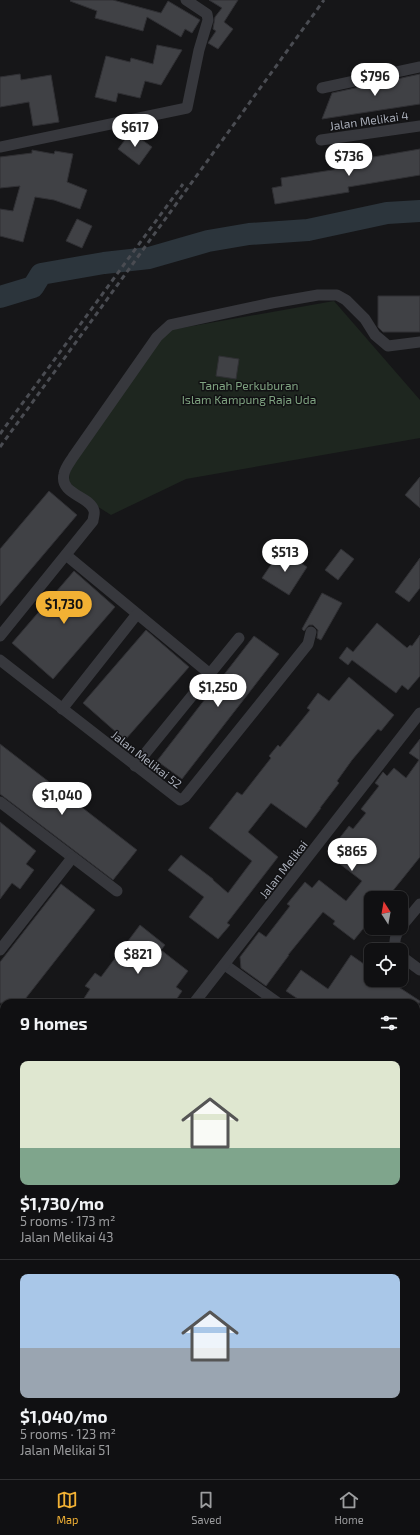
<!DOCTYPE html>
<html lang="en">
<head>
<meta charset="utf-8">
<style>
  :root { --surface:#101012; --page:#19191b; --text:#f1f3f6; --muted:#9c9d9f; --line:#303032; --accent:#f2b134 }
  body { margin:0; font-family:"Exo 2",sans-serif; background:var(--page); color:var(--text); height:100vh; display:flex; flex-direction:column; font-size:15px; white-space:nowrap }
  * { box-sizing:border-box; margin:0 }
  p { font-size:13px; color:var(--muted) }
  .icon { flex:none; width:22px; height:22px; fill:none; stroke:currentColor; stroke-width:2; stroke-linecap:round; stroke-linejoin:round }
  .map { position:relative; flex:1; overflow:hidden }
  .drawer { position:absolute; left:0px; top:999px; width:420px; height:480px; display:flex; flex-direction:column; background:var(--surface); border-radius:12px 12px 0 0; box-shadow:0 1px 3px #0004,0 0 0 1px var(--line) }
  .drawer>* { flex:none }
  .needle { width:26px; rotate:349deg }
  .controls { position:absolute; left:364px; top:891px; display:grid; gap:8px }
  .controls a { display:grid; place-items:center; width:44px; height:44px; border-radius:8px; background:var(--surface); box-shadow:0 1px 3px #0004,0 0 0 1px var(--line); font-size:20px }
  .price { position:absolute; translate:-50% -34px; padding:0 9px; border-radius:14px; background:#fff; color:#222; font-size:13px; line-height:26px; filter:drop-shadow(0 1px 2px #0008) }
  .price::after { content:''; position:absolute; left:50%; top:24px; width:12px; height:9px; margin-left:-6px; background:inherit; clip-path:polygon(0 0,100% 0,50% 100%) }
  .price.selected { background:var(--accent); color:#111 }
  ul { padding:0; list-style:none }
  li { display:grid; align-content:center; gap:8px; height:212px; padding:0 20px }
  li+li { border-top:1px solid var(--line) }
  li span { display:grid; place-items:center; height:124px; border-radius:8px; color:#555 }
  li>.icon { margin-inline-start:auto }
  span .icon { width:72px; height:72px; fill:#fffc; stroke-width:1 }
  li b { font-size:17px }
  h2 { display:flex; justify-content:space-between; align-items:center; height:48px; padding:0 20px; font-size:17px }
  .menu { display:flex; justify-content:space-around; align-items:center; height:56px; border-top:1px solid var(--line); background:var(--surface); font-size:11px; color:var(--muted) }
  .menu a { display:grid; justify-items:center; gap:2px }
  .menu .selected { color:var(--accent) }
  .map>svg:first-child { display:block }
</style>
</head>
<body>
<div class="map">
<svg width="420" height="1479" viewBox="0 0 420 1479">
  <rect width="100%" height="100%" fill="#161618"/>
  <path fill="#1e261f" d="M334,301l86,99v38l-234,41 -75,36 -33,-21 -9,-13 1,-12 91,-131 9,-8z"/>
  <g fill="none" stroke-linecap="round" stroke-linejoin="round">
    <path stroke="#2c353c" stroke-width="22" d="M0,297l33,-10 8,-13 63,-11 45,-5 59,-17 41,-7 59,-4 79,-17 33,-2"/>
  </g>
  <g fill="#404145" stroke="#303034">
    <path d="M71,0h42l48,13 7,-12 32,19 -8,13 -7,-4 -4,8 -34,-20 -4,14 -48,-13 2,-7 -27,-10z"/>
    <path d="M209,0h29l-14,22 9,7 -15,20 -10,-6 8,-12 -3,-2 2,-12 7,-9z"/>
    <path d="M157,45l25,5 -21,35 -16,-4 -5,17 -22,-5 -2,9 -21,-5 11,-41 24,6 1,-4 22,6z"/>
    <path d="M20,74l1,6 30,-5 8,47 -26,4 -4,-24 -29,5v-30z"/>
    <path d="M420,74v30l-98,15 10,-26z"/>
    <path d="M131,132l21,15 -13,18 -21,-16z"/>
    <path d="M420,149v26l-72,12 1,5 -74,12 -3,-16 10,-2 -1,-8 64,-10 -1,-6z"/>
    <path d="M32,150l22,4 1,-3 18,3 -6,28 20,8 -7,19 -26,-9 -19,-3 -12,45 -23,-6v-27l13,2 7,-25 -20,2v-31l32,-4z"/>
    <path d="M77,219l15,7 -10,22 -16,-7z"/>
    <path d="M378,296h42v36h-37l-5,-5z"/>
    <path d="M219,356l20,3 -3,20 -20,-3z"/>
    <path d="M420,477v31l-15,-13z"/>
    <path d="M49,491l28,24 -77,91v-57z"/>
    <path d="M341,549l13,10 -16,21 -13,-10z"/>
    <path d="M281,550l26,17 -18,28 -27,-17z"/>
    <path d="M420,558v30l-11,14 -14,-10z"/>
    <path d="M74,571l41,36 -62,72 -41,-36z"/>
    <path d="M322,593l20,10 -21,37 -4,-2 1,-8 -5,-5h-4l-5,6 -2,-2z"/>
    <path d="M377,623l30,25 3,-3 2,1 8,-11v41l-12,14 -6,-5 -6,8 -44,-33 -4,5 -9,-7 8,-11 6,5z"/>
    <path d="M146,630l43,37 -64,73 -42,-37z"/>
    <path d="M254,636l25,18 -97,125 -25,-18z"/>
    <path d="M349,677l45,38 -13,16 -3,-2 -26,31 -15,21 2,2 -19,25h1l-15,20 -35,-25 -23,29 30,25 -51,66 3,2 -12,14 -29,-22 15,-20 -36,-27 13,-15 32,24v1l15,13 24,-32 -43,-33 28,-36 5,3 29,-37 -2,-2 9,-11 2,2 30,-37 -3,-2 11,-15 11,8z"/>
    <path d="M420,739v118l-33,41h-16v21l-17,21 -21,-16 2,-3 -12,-9 -35,43h1l-23,31 -25,-18 -1,-11 19,-25 7,5 24,-31 -3,-2 18,-22 7,6 7,-8 27,21 16,-20 -31,-24 8,-10 -4,-3 14,-18 4,3 13,-16 -5,-4 18,-23 -4,-3 8,-11 4,4 7,-8 12,10 13,-18 -10,-7z"/>
    <path d="M0,744l137,106 -24,30 -113,-86z"/>
    <path d="M0,822l36,29 -10,13 8,6 -14,19 -8,-6 -12,16z"/>
    <path d="M61,884l34,26 -73,93h-22v-41z"/>
    <path d="M140,925l25,20 -4,5 27,21 -12,16 6,4 -8,12h-93l9,-14 -5,-3 10,-13 6,4z"/>
    <path d="M351,955l20,14v11h17l32,21v2h-116l-18,-12 15,-21 27,19z"/>
  </g>
  <g fill="none" stroke-linecap="round" stroke-linejoin="round">
    <g stroke="#37383d" stroke-width="11">
      <path d="M322,88l98,-21"/>
      <path d="M321,140l99,-14"/>
      <path d="M0,147l187,-39 12,-58 9,-30 -1,-6 -21,-14"/>
      <path d="M66,555l144,119"/>
      <path d="M0,636l93,-115c0,-3 2,-7 1,-10 -3,-15 -35,-16 -30,-37 1,-6 6,-12 9,-17l84,-120 13,-12 102,-22 46,-8h19l9,5 19,19 10,16 13,11 32,-4"/>
      <path d="M0,660l180,140 5,-3 123,-153 3,-12"/>
      <path d="M62,709l75,-95"/>
      <path d="M135,766l104,-128"/>
      <path d="M0,802l117,89"/>
      <path d="M401,927l19,-23"/>
      <path d="M0,950l72,-92"/>
      <path d="M395,950c-1,-9 0,-15 6,-22"/>
      <path d="M401,956l19,14"/>
      <path d="M225,965l53,38"/>
      <path d="M194,1003l226,-290"/>
      <path d="M416,1109l4,-5"/>
      <path d="M0,1335l4,-1"/>
      <path d="M129,1475l6,4"/>
      <path d="M268,1479l3,-4"/>
    </g>
    <g stroke="#45474d" stroke-width="15">
      <path d="M416,1267h4"/>
      <path d="M25,1479l2,-4"/>
    </g>
    <g stroke="#4a4c52" stroke-width="3" stroke-dasharray="5 4" stroke-linecap="butt">
      <path d="M0,434l183,-250"/>
      <path d="M0,447l324,-447"/>
    </g>
  </g>
  <g text-anchor="middle" dominant-baseline="central" stroke-width="3" stroke-linejoin="round" paint-order="stroke">
    <g font-size="12" fill="#a8adb8" stroke="#111113">
      <text transform="translate(369 120) rotate(-8)">Jalan Melikai 4</text>
      <text transform="translate(147 759) rotate(38)">Jalan Melikai 52</text>
      <text transform="translate(283 869) rotate(-52)">Jalan Melikai</text>
    </g>
    <g font-size="12" fill="#7fa381" stroke="#111113">
      <text x="249" y="385">Tanah Perkuburan<tspan x="249" dy="14">Islam Kampung Raja Uda</tspan></text>
    </g>
  </g>
</svg>
<div class="controls">
<a><svg class="needle" viewBox="-14 -14 28 28"><path d="M0-13l5 13h-10z" fill="#e53935"/><path d="M0 13l5-13h-10z" fill="#9c9d9f"/></svg></a>
<a><svg class="icon" aria-label="locate" viewBox="0 0 24 24"><circle cx="12" cy="12" r="6"/><path d="M12 2v4M12 18v4M2 12h4M18 12h4"/></svg></a>
</div>
<b class="price" style="left:375px;top:97px">$796</b>
<b class="price" style="left:135px;top:148px">$617</b>
<b class="price" style="left:349px;top:177px">$736</b>
<b class="price" style="left:285px;top:573px">$513</b>
<b class="price selected" style="left:64px;top:625px">$1,730</b>
<b class="price" style="left:218px;top:708px">$1,250</b>
<b class="price" style="left:62px;top:816px">$1,040</b>
<b class="price" style="left:352px;top:872px">$865</b>
<b class="price" style="left:138px;top:975px">$821</b>
<section class="drawer">
<h2>9 homes<svg class="icon" aria-label="filters" viewBox="0 0 24 24"><path d="M4 7h16M4 17h16"/><circle cx="9" cy="7" r="2"/><circle cx="15" cy="17" r="2"/></svg></h2>
<ul>
<li><span style="background:linear-gradient(#dfe7d0 70%,#7fa58c 0)"><svg class="icon" aria-label="home" viewBox="0 0 24 24"><path d="M3 11l9-7 9 7M6 9v11h12V9"/></svg></span><div><b>$1,730/mo</b><p>5 rooms · 173 m²</p><p>Jalan Melikai 43</p></div></li>
<li><span style="background:linear-gradient(#a9c7e8 60%,#9aa5b1 0)"><svg class="icon" aria-label="home" viewBox="0 0 24 24"><path d="M3 11l9-7 9 7M6 9v11h12V9"/></svg></span><div><b>$1,040/mo</b><p>5 rooms · 123 m²</p><p>Jalan Melikai 51</p></div></li>
</ul>
</section>
</div>
<nav class="menu">
<a class="selected"><svg class="icon" aria-label="map" viewBox="0 0 24 24"><path d="M3 6l6-2 6 2 6-2v14l-6 2-6-2-6 2zM9 4v14M15 6v14"/></svg>Map</a>
<a><svg class="icon" aria-label="saved" viewBox="0 0 24 24"><path d="M7 4h10v16l-5-4-5 4z"/></svg>Saved</a>
<a><svg class="icon" aria-label="home" viewBox="0 0 24 24"><path d="M3 11l9-7 9 7M6 9v11h12V9"/></svg>Home</a>
</nav>
</body>
</html>
